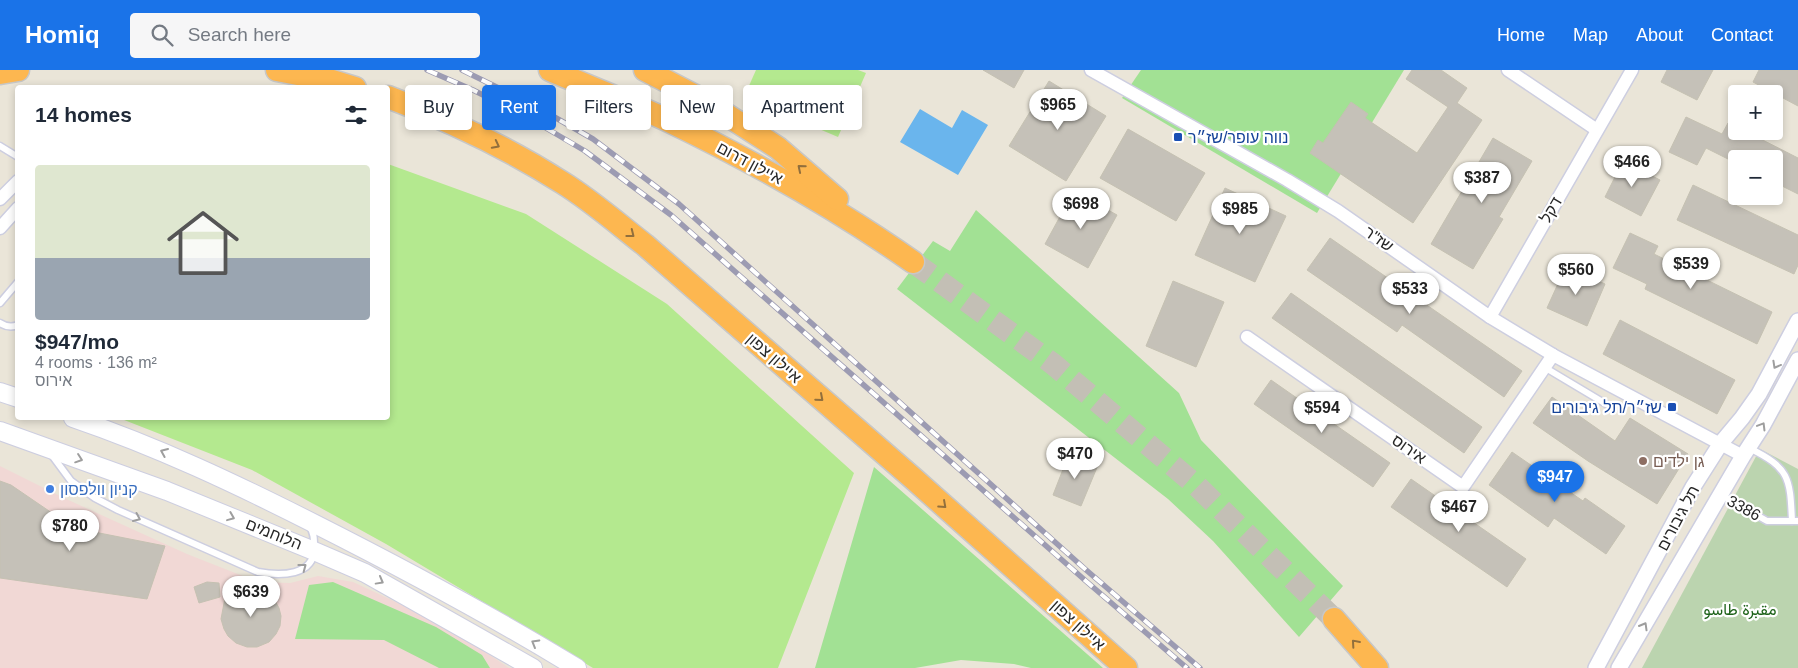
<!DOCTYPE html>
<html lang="en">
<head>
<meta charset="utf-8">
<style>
  :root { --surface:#fff; --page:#f6f6f7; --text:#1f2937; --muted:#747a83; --line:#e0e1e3; --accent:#1a73e8 }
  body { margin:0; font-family:Helvetica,Vazirmatn,"Noto Sans Hebrew",sans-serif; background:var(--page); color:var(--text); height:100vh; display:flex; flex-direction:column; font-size:19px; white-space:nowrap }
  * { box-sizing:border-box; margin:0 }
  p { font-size:16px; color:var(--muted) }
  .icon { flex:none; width:28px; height:28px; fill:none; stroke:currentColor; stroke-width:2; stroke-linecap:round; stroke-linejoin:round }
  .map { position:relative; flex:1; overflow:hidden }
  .drawer { position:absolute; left:15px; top:15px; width:375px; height:335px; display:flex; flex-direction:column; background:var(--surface); border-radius:5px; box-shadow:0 2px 8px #0003 }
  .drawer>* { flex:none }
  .banner { position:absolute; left:405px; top:15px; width:475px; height:45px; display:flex; gap:10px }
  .tools { position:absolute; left:1728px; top:15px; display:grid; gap:10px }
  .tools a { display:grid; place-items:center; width:55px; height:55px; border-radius:5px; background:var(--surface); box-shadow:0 2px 8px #0003; font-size:25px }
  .price { position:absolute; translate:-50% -42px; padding:0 11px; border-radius:18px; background:#fff; color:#222; font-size:16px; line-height:32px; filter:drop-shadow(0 1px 2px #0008) }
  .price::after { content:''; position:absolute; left:50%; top:30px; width:15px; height:11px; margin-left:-8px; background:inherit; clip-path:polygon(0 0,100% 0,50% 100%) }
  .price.on { background:var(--accent); color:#fff }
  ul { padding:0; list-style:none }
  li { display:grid; align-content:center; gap:10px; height:265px; padding:0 20px }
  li+li { border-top:1px solid var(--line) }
  li span { display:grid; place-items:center; height:155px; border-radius:5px; color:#555 }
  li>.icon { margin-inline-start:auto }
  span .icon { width:90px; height:90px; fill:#fffc; stroke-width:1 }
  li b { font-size:21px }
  h2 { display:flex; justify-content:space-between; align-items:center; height:60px; padding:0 20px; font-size:21px }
  .tag { padding:0 18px; border-radius:5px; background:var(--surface); box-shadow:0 2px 8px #0003; font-size:18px; line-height:45px }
  .tag.on { background:var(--accent); color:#fff }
  header { display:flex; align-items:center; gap:30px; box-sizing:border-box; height:70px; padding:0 25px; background:var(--accent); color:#fff }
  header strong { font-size:24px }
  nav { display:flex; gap:28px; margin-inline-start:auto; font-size:18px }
  .search { width:350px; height:45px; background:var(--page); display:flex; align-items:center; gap:12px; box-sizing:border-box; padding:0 18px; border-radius:5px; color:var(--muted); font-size:19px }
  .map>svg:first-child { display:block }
</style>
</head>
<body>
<header>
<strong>Homiq</strong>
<div class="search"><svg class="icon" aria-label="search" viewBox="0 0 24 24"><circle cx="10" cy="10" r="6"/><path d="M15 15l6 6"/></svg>Search here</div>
<nav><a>Home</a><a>Map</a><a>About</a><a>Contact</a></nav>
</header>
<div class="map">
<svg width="1798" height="598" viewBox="0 0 1798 598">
  <rect width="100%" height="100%" fill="#eae5d8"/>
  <path fill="#f1d8d5" d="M0,396l64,32 123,56 71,28 32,1 28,-7 35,6 92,43 64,43h-509z"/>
  <g fill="#a2e194">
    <path d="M1141,0h263l-87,143 -195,-115z"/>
    <path d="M976,140l203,183 22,47 142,146 -44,51 -86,-96 -45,-42 -271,-210 36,-48 17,10z"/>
    <path d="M874,397l229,201h-72l-17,-4 -53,-4 -46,8h-100z"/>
    <path d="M333,512l103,45 46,28 8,13h-51l-55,-28 -89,-1 14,-54z"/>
  </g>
  <path fill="#bbd4af" d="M1760,379l38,20v199h-156z"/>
  <g fill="#b4e98f">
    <path d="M756,0h102l8,3 -28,64 -94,-40z"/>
    <path d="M388,94l138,50 141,90 187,169 -76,195h-185l-207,-124 -134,-74 -133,-52h269z"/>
  </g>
  <path fill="#6ab5ed" d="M920,39l32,19 10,-18 26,15 -30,50 -58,-33z"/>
  <g fill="#c5c1b8" stroke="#c5c1b2">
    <path d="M983,0h41l-10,18z"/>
    <path d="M1412,0h29l26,18 -10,15 25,17 -69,103 -103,-70 8,-13 5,3 28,-41 17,12 -3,4 52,35 31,-46 -42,-28z"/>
    <path d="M1667,0h46l-16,30 -36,-18z"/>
    <path d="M1759,0h39v36l-45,-24z"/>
    <path d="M1049,11l57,35 -40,65 -57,-35z"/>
    <path d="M1686,47l36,17 6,-11 8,4v4h9l53,27v36l-24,-12v-23h-38v4l-30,-15 -9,17 -28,-13z"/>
    <path d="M1128,59l77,44 -29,48 -76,-43z"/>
    <path d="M1493,68l39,23 -33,56 4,2 -30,50 -42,-25z"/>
    <path d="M1623,91l37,19 -19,36 -36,-19z"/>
    <path d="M1693,115l105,50v30l-4,9 -117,-54z"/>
    <path d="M1225,118l61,28 -31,66 -60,-27z"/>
    <path d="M1074,121l43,24 -29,53 -43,-24z"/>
    <path d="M1630,163l28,13 -4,8 118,58 -15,32 -112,-55 2,-5 -34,-16z"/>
    <path d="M1330,168l192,133 -18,26 -102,-72 -5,7 -90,-62z"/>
    <path d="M1566,196l39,18 -18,42 -40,-18z"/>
    <path d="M1173,211l51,21 -28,65 -50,-21z"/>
    <path d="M1291,223l191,134 -18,26 -192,-135z"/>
    <path d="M1620,250l115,60 -18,34 -114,-60z"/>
    <path d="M1271,310l119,83 -17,24 -119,-83z"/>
    <path d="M1552,327l63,44 15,-23 58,36 -31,50 -69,-43 -55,-38z"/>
    <path d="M1512,382l71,49 2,-3 40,28 -19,28 -52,-36 -6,9 -59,-42z"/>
    <path d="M1069,384l29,11 -17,41 -28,-11z"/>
    <path d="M1411,409l115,80 -19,28 -116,-80z"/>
    <path d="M0,411l11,4 63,43 91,18 -18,53 -147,-21z"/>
    <path d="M207,512l12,1 1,14 -21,6 -5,-16z"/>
    <path d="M244,519h10l10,2 10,8 5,9 2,8 -1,10 -4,8 -7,8 -12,5h-10l-11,-4 -8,-7 -4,-7 -3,-10 4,-21z"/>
  </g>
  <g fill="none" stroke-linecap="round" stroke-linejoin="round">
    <path stroke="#c3bfb5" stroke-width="22" stroke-dasharray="22 11" stroke-linecap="butt" d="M913,192l140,102 144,122 137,133"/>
    <defs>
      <g id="service">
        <path d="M0,76l18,11"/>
        <path d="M0,233l18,-21"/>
        <path d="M0,253c6,4 11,5 18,2"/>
        <path d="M1544,297l62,37"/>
        <path d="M1749,378c41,20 41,30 43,73"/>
        <path d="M51,384l20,27 24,17 23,12 140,62c21,4 58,5 56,-26 0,-7 0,-13 -4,-19"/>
        <path d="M1721,425l46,26h31"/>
      </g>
      <g id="minor">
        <path d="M1091,0l196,110 51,31 152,106 63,38 190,101"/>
        <path d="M1508,0l89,60"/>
        <path d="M0,129l18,-18"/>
        <path d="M0,158l18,-20"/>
        <path d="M1490,247l142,-247"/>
        <path d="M1247,267l216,150 90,-132"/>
      </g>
      <g id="tertiary">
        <path d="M1596,598l97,-181 28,-44 21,-25 17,-24 39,-73"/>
        <path d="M1619,598l124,-212 20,-31 35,-65"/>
      </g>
      <g id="secondary">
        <path d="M0,322l18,6"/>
        <path d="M73,348c85,29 163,66 242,106 89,45 177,92 262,144"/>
        <path d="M0,361l167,60 147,60 51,22 168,95"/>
      </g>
      <g id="motorway">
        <path d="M277,0l52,10 26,8"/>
        <path d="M550,0c39,17 80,32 119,51 85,41 167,87 244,141"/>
        <path d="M645,0l60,31 73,47 59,51"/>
        <path d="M0,3l18,-3"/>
        <path d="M388,27c61,23 120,51 175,86 29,18 55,41 82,62l270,235 211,188"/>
        <path d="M1334,549l43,49"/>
      </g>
    </defs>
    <use href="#service" stroke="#cdcee0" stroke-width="9"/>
    <use href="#minor" stroke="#cdcee0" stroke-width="15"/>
    <use href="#tertiary" stroke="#cdcee0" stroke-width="18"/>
    <use href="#secondary" stroke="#cdcee0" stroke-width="20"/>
    <use href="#motorway" stroke="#c7c7c7" stroke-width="25"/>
    <use href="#service" stroke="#fff" stroke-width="6"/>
    <use href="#minor" stroke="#fff" stroke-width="12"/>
    <use href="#tertiary" stroke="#fff" stroke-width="15"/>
    <use href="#secondary" stroke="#fff" stroke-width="18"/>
    <use href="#motorway" stroke="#fdb750" stroke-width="22"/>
    <defs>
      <g id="rail">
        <path d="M427,0l46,20 56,28 56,33 86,64 416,367 100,86"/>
        <path d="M462,0l73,36 58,33 86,65 406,365 115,99"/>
      </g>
    </defs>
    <use href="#rail" stroke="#9c9bb2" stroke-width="5.5"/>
    <use href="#rail" stroke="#fff" stroke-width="4" stroke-dasharray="11" stroke-linecap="butt"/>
  </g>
  <defs><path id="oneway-chevron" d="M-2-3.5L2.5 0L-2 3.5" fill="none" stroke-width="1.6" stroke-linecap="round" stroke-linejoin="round" transform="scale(1.25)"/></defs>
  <g stroke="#926f3c">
    <use href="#oneway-chevron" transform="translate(496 75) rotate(27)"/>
    <use href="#oneway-chevron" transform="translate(801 98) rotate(-140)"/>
    <use href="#oneway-chevron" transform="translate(631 164) rotate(38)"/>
    <use href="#oneway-chevron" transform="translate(820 328) rotate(41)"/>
    <use href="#oneway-chevron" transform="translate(943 435) rotate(42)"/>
    <use href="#oneway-chevron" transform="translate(1355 573) rotate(-131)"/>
  </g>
  <g stroke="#9e9e9e">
    <use href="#oneway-chevron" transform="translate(1776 295) rotate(119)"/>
    <use href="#oneway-chevron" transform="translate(1762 356) rotate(-59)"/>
    <use href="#oneway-chevron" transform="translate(164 382) rotate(-157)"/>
    <use href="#oneway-chevron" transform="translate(79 389) rotate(19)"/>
    <use href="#oneway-chevron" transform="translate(231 447) rotate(22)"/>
    <use href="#oneway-chevron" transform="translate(137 448) rotate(24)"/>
    <use href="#oneway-chevron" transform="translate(303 497) rotate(-37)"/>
    <use href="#oneway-chevron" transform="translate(380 511) rotate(29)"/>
    <use href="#oneway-chevron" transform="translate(1644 556) rotate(-60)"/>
    <use href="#oneway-chevron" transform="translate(535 573) rotate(-150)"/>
  </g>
  <g fill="#1a4fb4" stroke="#fff" stroke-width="2">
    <rect x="1173" y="62" width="10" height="10" rx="2.5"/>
    <rect x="1667" y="332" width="10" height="10" rx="2.5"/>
  </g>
  <circle fill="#8d6e63" stroke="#fff" stroke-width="2" cx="1643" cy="391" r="5"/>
  <circle fill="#3f7fe0" stroke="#fff" stroke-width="2" cx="50" cy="419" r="5"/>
  <g text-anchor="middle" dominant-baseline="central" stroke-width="4.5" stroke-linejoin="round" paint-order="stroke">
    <g font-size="16" fill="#164399" stroke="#fff" text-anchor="start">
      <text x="1188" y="67">נווה עופר/שז״ר</text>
      <text x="1662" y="337" text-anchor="end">שז״ר/תל גיבורים</text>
    </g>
    <g font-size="16" fill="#272727" stroke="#fff">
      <text transform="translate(750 93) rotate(28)">איילון דרום</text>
      <text transform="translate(1551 140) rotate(-60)">דקל</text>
      <text transform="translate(1379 169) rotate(35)">שז"ר</text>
      <text transform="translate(774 288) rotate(41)">איילון צפון</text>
      <text transform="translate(1409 379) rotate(35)">אירוס</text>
      <text transform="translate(1744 438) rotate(29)">3386</text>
      <text transform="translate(1678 448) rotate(-62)">תל גיבורים</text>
      <text transform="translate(274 464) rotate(22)">הלוחמים</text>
      <text transform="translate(1078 555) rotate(42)">איילון צפון</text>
    </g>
    <g font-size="16" fill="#785e54" stroke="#fff" text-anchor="start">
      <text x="1653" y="391">גן ילדים</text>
    </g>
    <g font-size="16" fill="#366cbe" stroke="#fff" text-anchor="start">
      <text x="60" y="419">קניון וולפסון</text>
    </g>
    <g font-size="16" fill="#1d6219" stroke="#fff">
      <text x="1740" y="539">مقبرة طاسو</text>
    </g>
  </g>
</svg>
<div class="tools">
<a>+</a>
<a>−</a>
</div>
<b class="price" style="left:1058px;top:61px">$965</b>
<b class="price" style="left:1632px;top:118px">$466</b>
<b class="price" style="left:1482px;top:134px">$387</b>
<b class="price" style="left:1081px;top:160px">$698</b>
<b class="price" style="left:1240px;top:165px">$985</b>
<b class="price" style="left:1691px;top:220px">$539</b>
<b class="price" style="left:1576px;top:226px">$560</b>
<b class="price" style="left:1410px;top:245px">$533</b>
<b class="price" style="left:1322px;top:364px">$594</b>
<b class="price" style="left:1075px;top:410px">$470</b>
<b class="price on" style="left:1555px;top:433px">$947</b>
<b class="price" style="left:1459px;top:463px">$467</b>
<b class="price" style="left:70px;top:482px">$780</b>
<b class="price" style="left:251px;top:548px">$639</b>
<div class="banner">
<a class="tag">Buy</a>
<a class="tag on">Rent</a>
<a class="tag">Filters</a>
<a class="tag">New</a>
<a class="tag">Apartment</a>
</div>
<section class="drawer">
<h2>14 homes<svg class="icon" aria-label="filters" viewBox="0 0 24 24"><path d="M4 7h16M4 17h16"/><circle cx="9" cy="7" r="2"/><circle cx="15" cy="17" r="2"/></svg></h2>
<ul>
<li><span style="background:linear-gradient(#dfe7d0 60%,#9aa5b1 0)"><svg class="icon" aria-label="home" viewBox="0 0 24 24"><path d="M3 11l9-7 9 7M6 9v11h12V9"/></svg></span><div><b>$947/mo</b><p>4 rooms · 136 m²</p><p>אירוס</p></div></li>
</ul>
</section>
</div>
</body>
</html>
